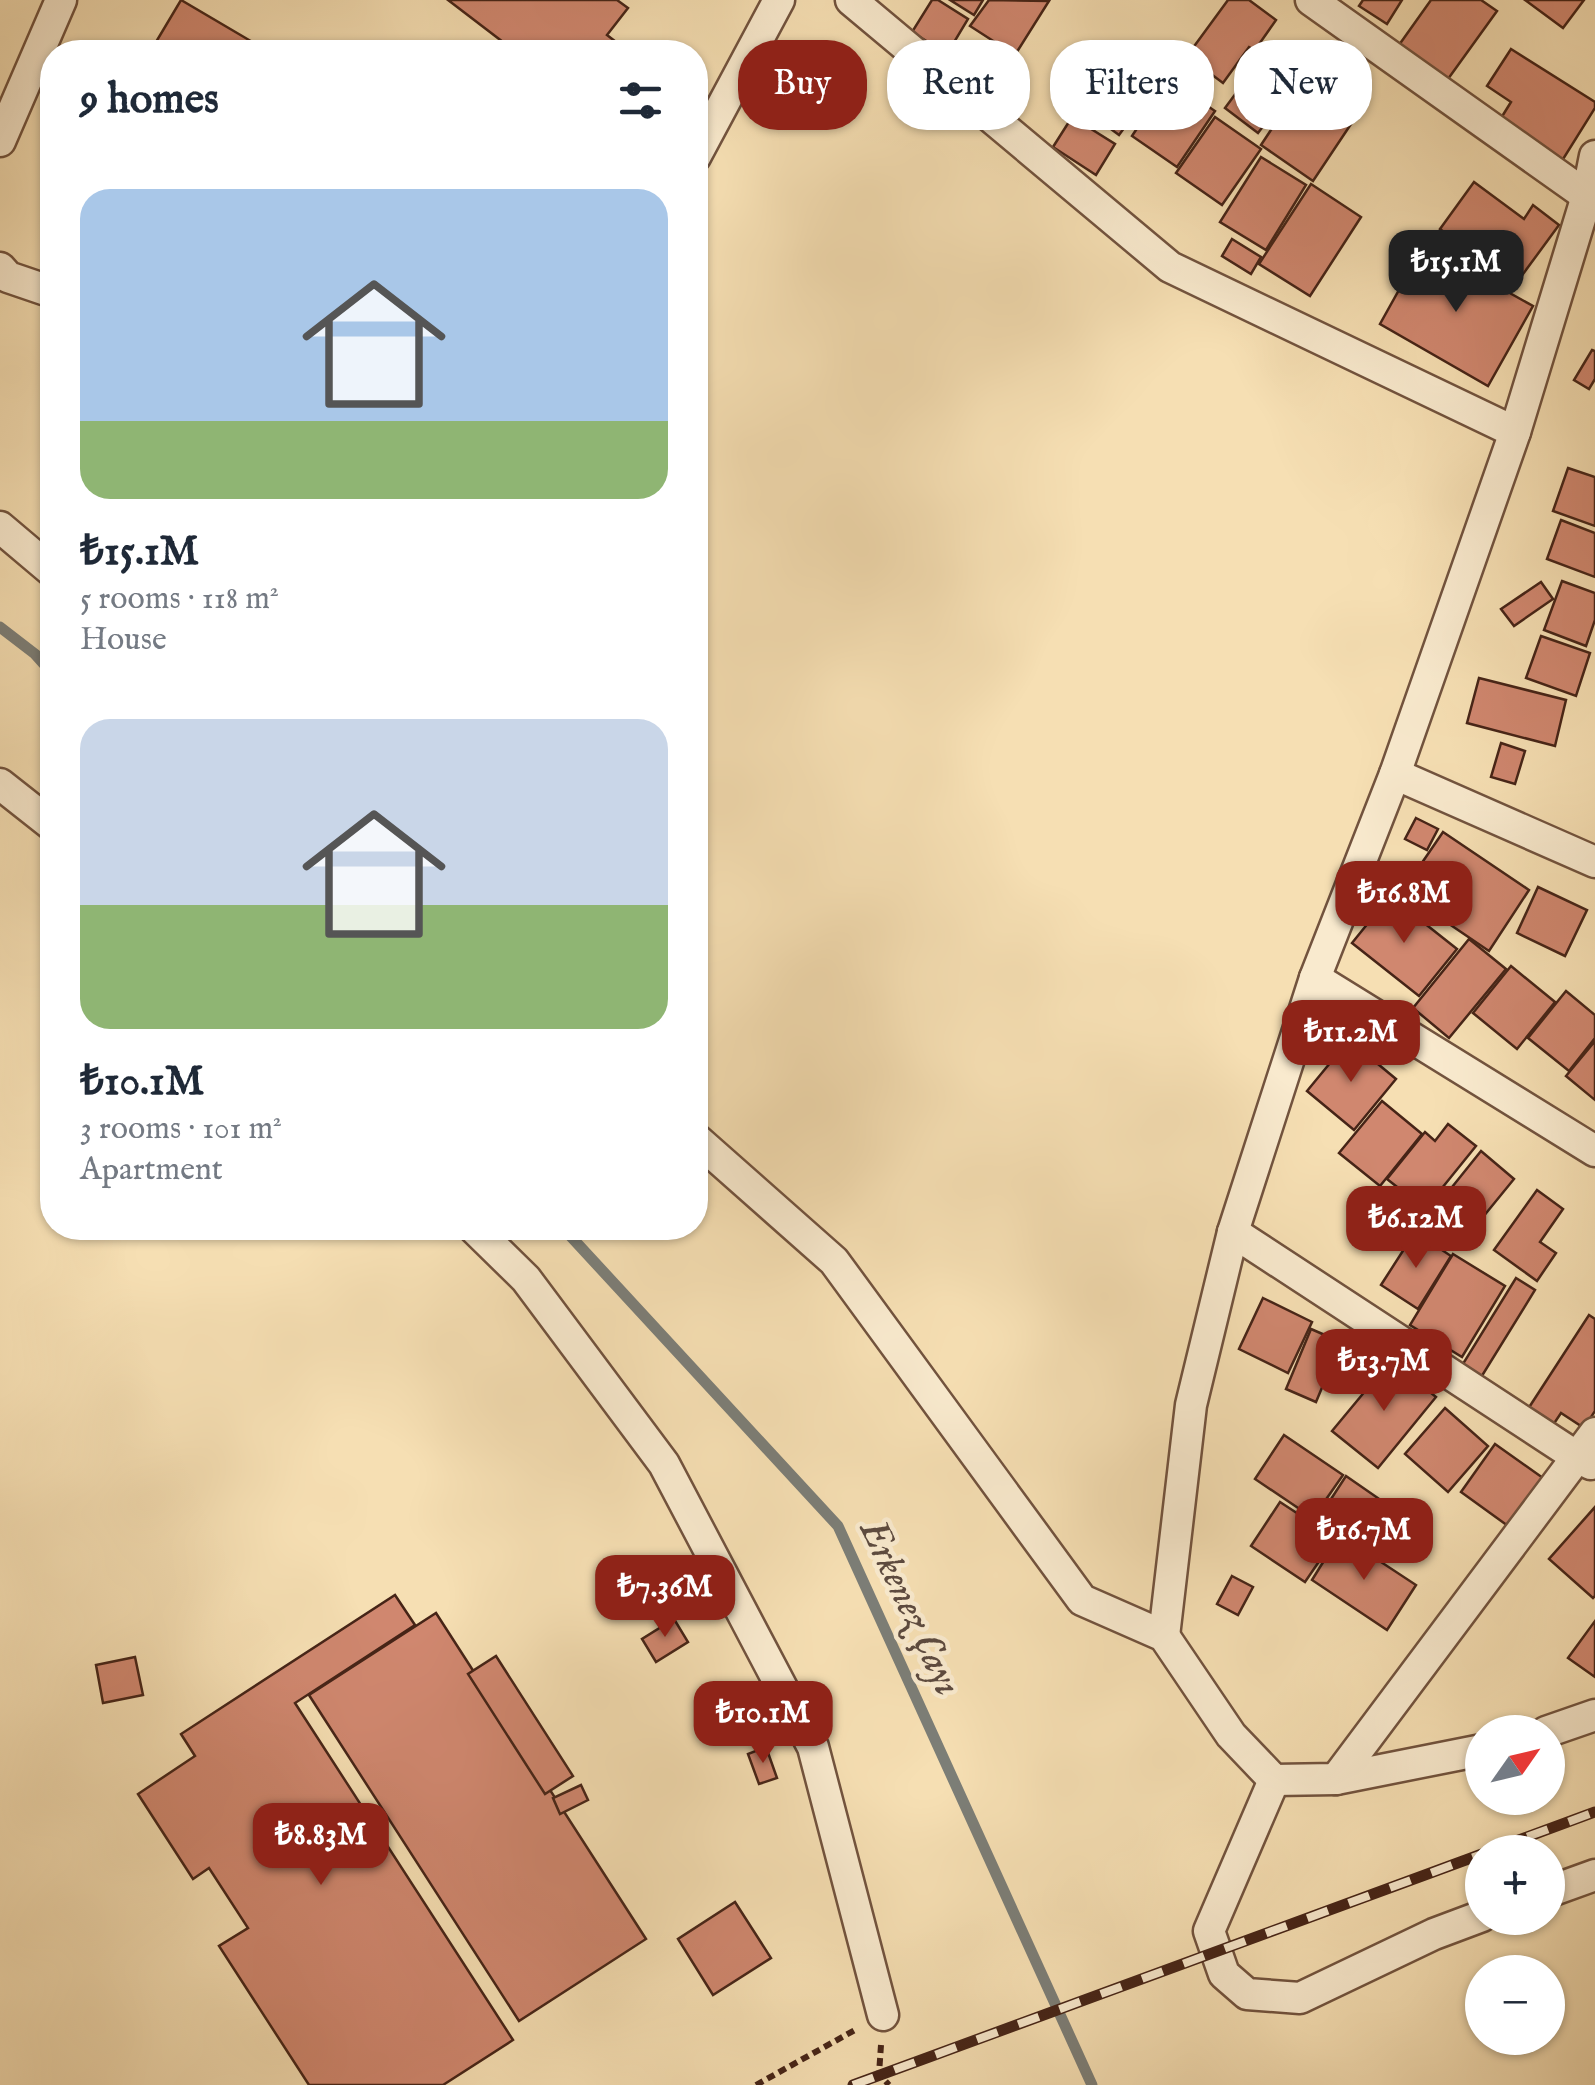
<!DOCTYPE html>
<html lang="en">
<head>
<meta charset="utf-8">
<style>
  :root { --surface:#fff; --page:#f2f2f3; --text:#1f2937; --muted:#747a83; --accent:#8f2418 }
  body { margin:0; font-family:"IM FELL English",serif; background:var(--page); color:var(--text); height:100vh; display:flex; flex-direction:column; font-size:38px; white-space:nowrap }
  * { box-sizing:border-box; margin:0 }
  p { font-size:32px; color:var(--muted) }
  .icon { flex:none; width:55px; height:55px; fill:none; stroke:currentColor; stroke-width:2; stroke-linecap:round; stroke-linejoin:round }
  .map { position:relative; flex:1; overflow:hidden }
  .panel { position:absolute; left:40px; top:40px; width:668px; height:1200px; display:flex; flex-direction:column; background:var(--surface); border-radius:40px; box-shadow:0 2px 8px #0004 }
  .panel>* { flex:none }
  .top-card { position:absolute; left:738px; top:40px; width:708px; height:90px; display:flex; gap:20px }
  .needle { width:65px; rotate:56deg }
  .tools { position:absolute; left:1465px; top:1715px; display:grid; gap:20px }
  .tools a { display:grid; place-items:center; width:100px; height:100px; border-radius:50%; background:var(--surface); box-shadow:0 2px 8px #0004; font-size:50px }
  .price { position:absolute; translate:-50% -85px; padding:0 22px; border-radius:20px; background:var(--accent); color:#fff; font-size:32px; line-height:65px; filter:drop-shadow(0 2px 5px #0008) }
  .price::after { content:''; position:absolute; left:50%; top:60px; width:30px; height:22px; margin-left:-15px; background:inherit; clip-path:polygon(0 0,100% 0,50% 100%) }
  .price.active { background:#222; color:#fff }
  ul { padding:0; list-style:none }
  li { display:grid; align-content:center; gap:20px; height:530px; padding:0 40px }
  li span { display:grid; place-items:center; height:310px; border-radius:30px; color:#555 }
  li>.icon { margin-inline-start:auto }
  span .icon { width:180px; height:180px; fill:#fffc; stroke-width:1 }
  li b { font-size:42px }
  h2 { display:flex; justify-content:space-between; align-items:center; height:120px; padding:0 40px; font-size:42px }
  .pill { padding:0 35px; border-radius:40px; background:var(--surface); box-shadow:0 2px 8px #0004; font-size:35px; line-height:90px }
  .pill.active { background:var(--accent); color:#fff }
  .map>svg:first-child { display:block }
</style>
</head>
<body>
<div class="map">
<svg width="1595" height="2085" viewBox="0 0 1595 2085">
  <rect width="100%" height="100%" fill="#f6dfb3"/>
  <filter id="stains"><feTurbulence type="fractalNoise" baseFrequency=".002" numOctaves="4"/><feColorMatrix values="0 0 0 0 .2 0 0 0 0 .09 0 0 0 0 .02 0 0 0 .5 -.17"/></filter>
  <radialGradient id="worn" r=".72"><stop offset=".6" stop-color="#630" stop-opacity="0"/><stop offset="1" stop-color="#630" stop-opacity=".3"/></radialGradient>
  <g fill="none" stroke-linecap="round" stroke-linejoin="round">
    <g stroke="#7c7e77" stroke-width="11">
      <path d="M0,627l35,27 17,19"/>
      <path d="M563,1228l275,298 254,559"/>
    </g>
  </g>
  <g fill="#d0876f" stroke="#462417" stroke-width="2.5">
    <path d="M181,0l85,50 -1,2h-115z"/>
    <path d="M448,0h169l11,8 -21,27 13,10 -5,7h-99z"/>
    <path d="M932,0h6l30,19 -21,35 -35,-22z"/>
    <path d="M950,0h33l-9,15z"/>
    <path d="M989,0l60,1 -34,54 -45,-29z"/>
    <path d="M1228,0h21l27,20 -21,30 -6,-3 -26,36 -36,-27z"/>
    <path d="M1363,0h39l-15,24 -28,-18z"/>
    <path d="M1431,0h50l16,11 -49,68 -49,-34z"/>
    <path d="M1525,0h59l-21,28z"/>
    <path d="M1120,42l44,31 -45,62 -42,-31z"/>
    <path d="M1274,42l34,25 -50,66 -33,-25z"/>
    <path d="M1511,49l84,53v6l-35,56 -62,-41 13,-21 -24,-16z"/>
    <path d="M1310,71l53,35 -50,75 -52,-36z"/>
    <path d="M1169,80l46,31 -38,56 -45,-31z"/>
    <path d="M1072,117l43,27 -19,31 -43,-28z"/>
    <path d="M1215,117l46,32 -39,56 -46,-32z"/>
    <path d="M1261,157l45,28 -40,65 -46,-28z"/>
    <path d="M1474,182l50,37 9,-14 26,20 -44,60 -75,-56z"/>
    <path d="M1311,184l50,33 -51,79 -51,-32z"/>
    <path d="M1232,239l29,18 -10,17 -29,-18z"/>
    <path d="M1424,245l109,61 -45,80 -108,-62z"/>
    <path d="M1592,350l3,1v28l-6,10 -15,-9z"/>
    <path d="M1568,468l27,9v49l-42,-15z"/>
    <path d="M1561,520l34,13v44l-48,-18z"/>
    <path d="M1562,581l33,12v27l-9,26 -42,-16z"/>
    <path d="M1541,582l12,17 -39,27 -13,-17z"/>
    <path d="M1541,636l49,17 -14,43 -50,-18z"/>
    <path d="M1479,678l87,22 -11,46 -88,-23z"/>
    <path d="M1501,743l24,8 -10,33 -24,-7z"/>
    <path d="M1416,818l22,11 -11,21 -22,-11z"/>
    <path d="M1443,832l86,58 -40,61 -87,-59z"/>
    <path d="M1538,887l49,23 -22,46 -48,-23z"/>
    <path d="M1390,896l67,53 -38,47 -67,-53z"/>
    <path d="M1469,939l37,30 -57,69 -36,-30z"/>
    <path d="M1511,966l44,36 -38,47 -44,-36z"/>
    <path d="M1566,991l29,24v23l-26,33 -41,-33z"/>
    <path d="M1349,1040l47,39 -42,51 -47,-39z"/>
    <path d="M1595,1041v59l-29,-24z"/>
    <path d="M1382,1101l40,33 -42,52 -41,-33z"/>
    <path d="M1448,1124l28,22 -51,63 -38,-30 38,-47 10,9z"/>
    <path d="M1481,1151l33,28 -49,60 -33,-27z"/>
    <path d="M1537,1190l26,19 -23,33 16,11 -19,28 -43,-31z"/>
    <path d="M1415,1232l36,24 -33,53 -37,-24z"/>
    <path d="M1453,1254l52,32 -43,71 -52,-32z"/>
    <path d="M1516,1278l19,12 -55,89 -19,-12z"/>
    <path d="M1263,1298l49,24 -24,51 -49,-24z"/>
    <path d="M1589,1315l6,4v92l-11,17 -23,-15 -8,12 -25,-16z"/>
    <path d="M1311,1329l30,13 -25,60 -30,-13z"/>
    <path d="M1343,1342l18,8 -15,35 -18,-7z"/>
    <path d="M1391,1360l45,37 -58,71 -46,-37z"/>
    <path d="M1445,1408l43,38 -40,46 -43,-38z"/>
    <path d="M1284,1435l59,40 -30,43 -58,-39z"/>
    <path d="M1495,1444l55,39 -35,48 -54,-39z"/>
    <path d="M1346,1476l52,36 -28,41 -52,-34z"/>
    <path d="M1280,1502l55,36 -30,44 -54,-36z"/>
    <path d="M1595,1507v89l-2,2 -44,-39z"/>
    <path d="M1340,1535l76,50 -29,45 -75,-50z"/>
    <path d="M1232,1576l21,11 -15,28 -21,-11z"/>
    <path d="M395,1595l20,30 -120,78 218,337 -70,45h-134l-90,-139 29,-18 -39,-60 -16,11 -55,-85 57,-38 -14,-22z"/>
    <path d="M436,1613l210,326 -127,82 -210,-326z"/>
    <path d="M674,1619l14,23 -32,20 -14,-23z"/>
    <path d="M1595,1621v56l-27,-19z"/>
    <path d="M496,1656l77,120 -28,18 -77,-120z"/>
    <path d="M135,1657l8,38 -40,8 -7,-38z"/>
    <path d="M766,1747l11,31 -18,6 -11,-30z"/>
    <path d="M581,1785l7,15 -28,14 -7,-16z"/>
    <path d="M735,1902l36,56 -58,37 -35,-56z"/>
  </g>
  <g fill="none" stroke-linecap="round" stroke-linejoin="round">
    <defs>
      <g id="minor">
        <path d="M851,0l319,267 345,165"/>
        <path d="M1311,0l276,196"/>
        <path d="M0,141l61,-141"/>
        <path d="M695,157l84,-157"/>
        <path d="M0,268l8,9 44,15"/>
        <path d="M0,527l52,44"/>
        <path d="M1395,774l200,88"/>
        <path d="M0,784l52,41"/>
        <path d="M1315,978l280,173"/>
        <path d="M695,1138l139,123 248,339 82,36 67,99 43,45 62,-1 146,-29"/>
        <path d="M474,1228l52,51 138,185 149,283 70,268"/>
        <path d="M1233,1232l344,225 14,7"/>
        <path d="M1164,1636l27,-231 42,-173 82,-254 80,-204 120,-342 72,-236 8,-40"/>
        <path d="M1546,1732l49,-17"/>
        <path d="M1336,1779l259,-346"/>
        <path d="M1274,1780l-65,151 15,43 23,20 53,4 134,-64 48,-18"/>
        <path d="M1548,1892l47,-17"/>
      </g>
    </defs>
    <use href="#minor" stroke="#72533e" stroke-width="35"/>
    <g stroke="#462417" stroke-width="6" stroke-dasharray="8 5" stroke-linecap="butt">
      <path d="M881,2045l-2,29 10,11"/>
      <path d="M756,2085l99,-55"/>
    </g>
    <use href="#minor" stroke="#f9eace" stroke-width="30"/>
    <defs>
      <g id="rail">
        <path d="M1486,1852l109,-40"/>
        <path d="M853,2085l629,-231"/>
      </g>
    </defs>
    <use href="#rail" stroke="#462417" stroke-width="11"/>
    <use href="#rail" stroke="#f9eace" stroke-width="8" stroke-dasharray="22" stroke-linecap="butt"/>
  </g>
  <g text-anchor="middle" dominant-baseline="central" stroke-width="9" stroke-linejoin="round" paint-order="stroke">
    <g font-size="40" font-style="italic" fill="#5c4a3f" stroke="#f9eace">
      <text transform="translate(909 1608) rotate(65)">Erkenez Çayı</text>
    </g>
  </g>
  <rect width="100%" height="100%" filter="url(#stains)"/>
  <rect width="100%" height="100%" fill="url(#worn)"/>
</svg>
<div class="tools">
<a><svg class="needle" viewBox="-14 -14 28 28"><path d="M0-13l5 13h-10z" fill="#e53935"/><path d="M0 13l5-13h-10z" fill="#747a83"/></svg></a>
<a>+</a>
<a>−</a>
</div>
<b class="price active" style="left:1456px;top:315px">₺15.1M</b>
<b class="price" style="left:1404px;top:946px">₺16.8M</b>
<b class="price" style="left:1351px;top:1085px">₺11.2M</b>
<b class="price" style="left:1416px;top:1271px">₺6.12M</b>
<b class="price" style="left:1384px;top:1414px">₺13.7M</b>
<b class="price" style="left:1364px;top:1583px">₺16.7M</b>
<b class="price" style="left:665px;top:1640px">₺7.36M</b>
<b class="price" style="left:763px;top:1766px">₺10.1M</b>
<b class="price" style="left:321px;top:1888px">₺8.83M</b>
<div class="top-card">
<a class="pill active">Buy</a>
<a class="pill">Rent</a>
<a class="pill">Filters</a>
<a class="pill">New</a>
</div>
<section class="panel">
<h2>9 homes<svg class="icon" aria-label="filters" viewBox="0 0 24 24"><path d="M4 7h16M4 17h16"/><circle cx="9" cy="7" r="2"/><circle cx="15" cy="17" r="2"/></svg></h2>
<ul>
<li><span style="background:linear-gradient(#a9c7e8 75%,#8fb573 0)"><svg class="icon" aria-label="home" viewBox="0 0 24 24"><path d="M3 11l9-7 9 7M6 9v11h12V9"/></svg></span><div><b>₺15.1M</b><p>5 rooms · 118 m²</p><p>House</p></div></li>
<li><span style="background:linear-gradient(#c9d6e8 60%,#8fb573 0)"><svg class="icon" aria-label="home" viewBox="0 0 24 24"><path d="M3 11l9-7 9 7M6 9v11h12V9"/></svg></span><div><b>₺10.1M</b><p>3 rooms · 101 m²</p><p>Apartment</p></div></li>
</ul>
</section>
</div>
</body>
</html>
